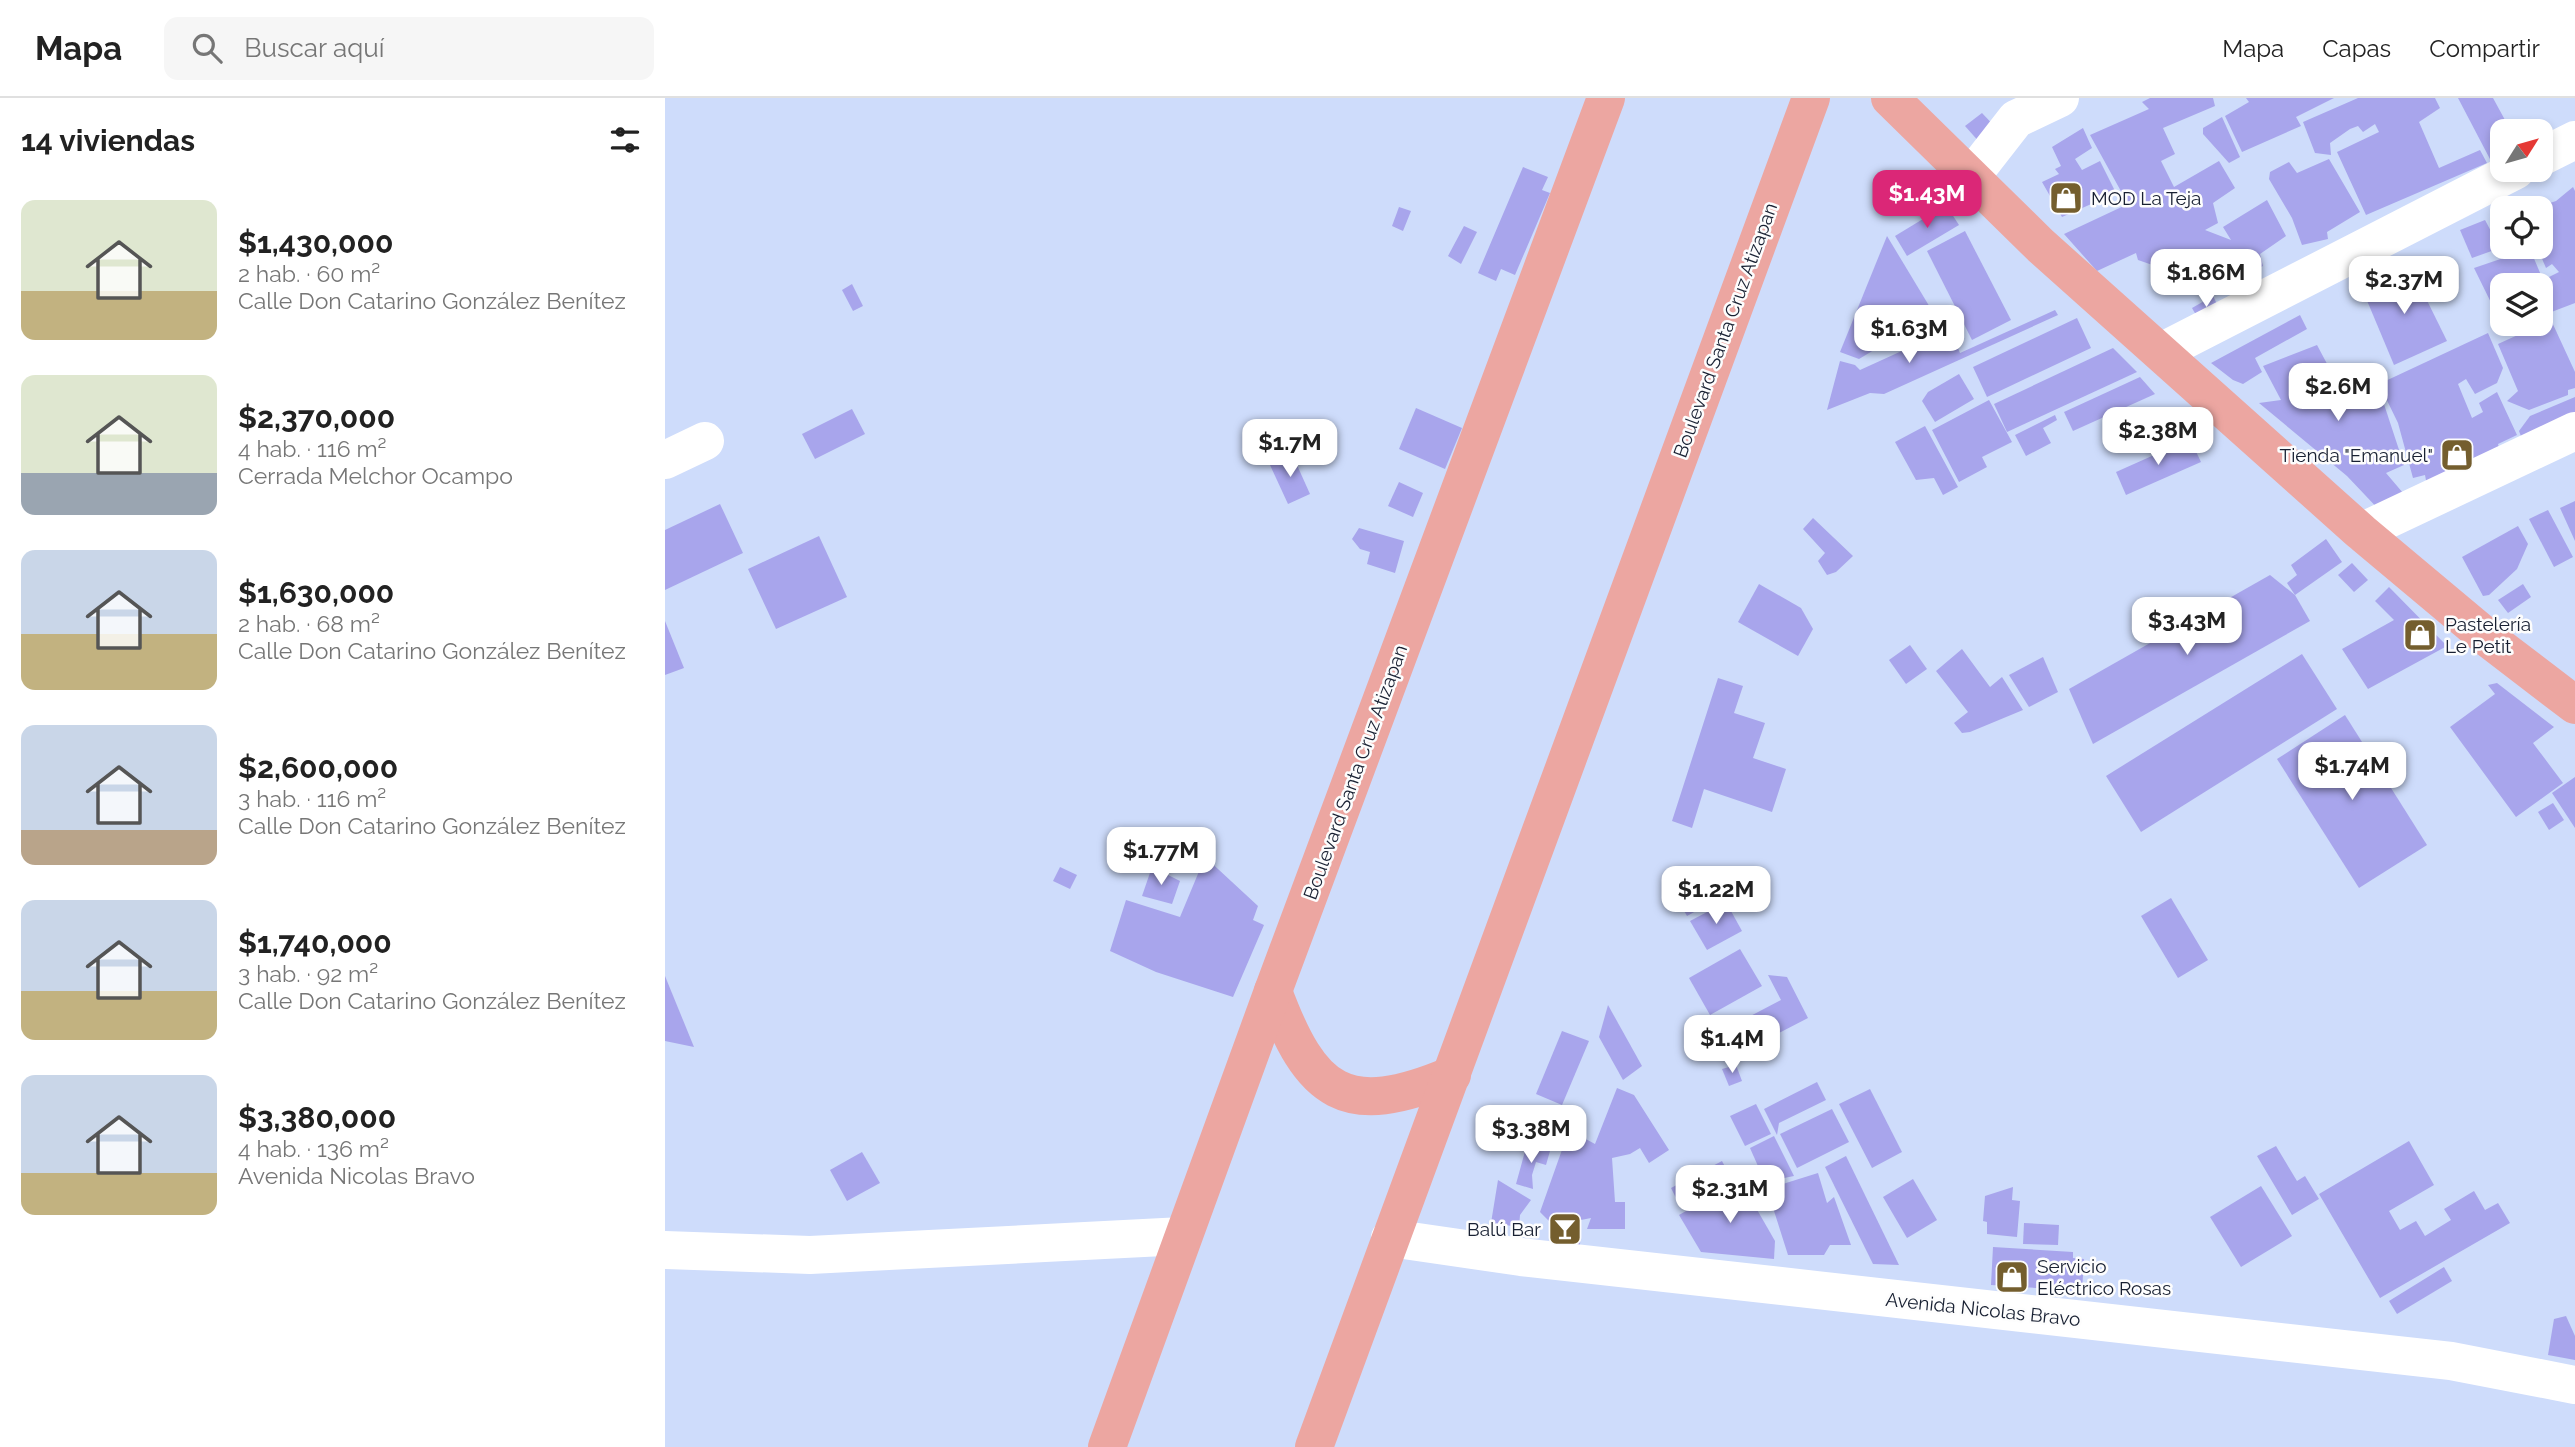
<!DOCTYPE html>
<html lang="es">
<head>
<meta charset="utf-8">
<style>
  :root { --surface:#fff; --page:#f6f6f6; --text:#222; --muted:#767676; --line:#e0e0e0; --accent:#db2777 }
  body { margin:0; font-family:Raleway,sans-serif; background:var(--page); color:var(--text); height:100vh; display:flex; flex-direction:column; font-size:26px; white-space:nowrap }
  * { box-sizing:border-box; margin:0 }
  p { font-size:23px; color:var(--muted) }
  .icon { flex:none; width:38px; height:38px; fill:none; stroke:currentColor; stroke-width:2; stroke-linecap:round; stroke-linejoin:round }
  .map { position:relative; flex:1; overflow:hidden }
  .side { display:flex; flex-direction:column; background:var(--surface); width:665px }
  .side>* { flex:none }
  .needle { width:46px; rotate:53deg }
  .tools { position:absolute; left:1825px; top:21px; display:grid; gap:14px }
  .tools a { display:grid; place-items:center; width:63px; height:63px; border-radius:14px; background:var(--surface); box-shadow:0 4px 10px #0003; font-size:35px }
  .price { position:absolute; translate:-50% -60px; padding:0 16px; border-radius:14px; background:#fff; color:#222; font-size:23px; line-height:46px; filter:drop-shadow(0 2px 4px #0008) }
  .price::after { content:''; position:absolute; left:50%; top:42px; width:21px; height:16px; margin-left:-10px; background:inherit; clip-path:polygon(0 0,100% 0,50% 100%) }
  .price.on { background:var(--accent); color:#fff }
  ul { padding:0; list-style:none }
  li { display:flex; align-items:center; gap:21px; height:175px; padding:0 21px }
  li span { display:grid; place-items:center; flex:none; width:196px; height:140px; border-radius:14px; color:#555 }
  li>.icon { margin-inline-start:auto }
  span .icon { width:84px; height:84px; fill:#fffc; stroke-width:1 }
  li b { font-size:30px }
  h2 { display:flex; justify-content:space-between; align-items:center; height:84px; padding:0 21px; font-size:30px }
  header { display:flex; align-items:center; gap:42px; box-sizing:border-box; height:98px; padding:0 35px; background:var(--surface); border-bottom:2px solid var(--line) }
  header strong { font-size:33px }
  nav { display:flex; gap:38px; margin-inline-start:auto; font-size:24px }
  .search { width:490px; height:63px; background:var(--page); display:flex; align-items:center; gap:18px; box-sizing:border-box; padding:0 24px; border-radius:14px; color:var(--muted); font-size:26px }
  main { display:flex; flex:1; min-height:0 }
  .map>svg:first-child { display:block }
</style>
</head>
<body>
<header>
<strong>Mapa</strong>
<div class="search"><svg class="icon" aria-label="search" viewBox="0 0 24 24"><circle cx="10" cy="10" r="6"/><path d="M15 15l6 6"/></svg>Buscar aquí</div>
<nav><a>Mapa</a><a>Capas</a><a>Compartir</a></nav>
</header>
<main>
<section class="side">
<h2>14 viviendas<svg class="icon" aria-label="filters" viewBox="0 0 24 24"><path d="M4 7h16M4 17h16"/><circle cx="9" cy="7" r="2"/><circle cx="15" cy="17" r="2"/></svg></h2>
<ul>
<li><span style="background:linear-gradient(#dfe7d0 65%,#c2b280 0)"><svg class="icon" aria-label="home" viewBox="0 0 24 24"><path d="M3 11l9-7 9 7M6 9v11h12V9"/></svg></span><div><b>$1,430,000</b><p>2 hab. · 60 m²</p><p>Calle Don Catarino González Benítez</p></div></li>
<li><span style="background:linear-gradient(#dfe7d0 70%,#9aa5b1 0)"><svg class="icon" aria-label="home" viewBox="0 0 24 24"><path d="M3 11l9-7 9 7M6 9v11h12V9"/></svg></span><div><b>$2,370,000</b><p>4 hab. · 116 m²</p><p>Cerrada Melchor Ocampo</p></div></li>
<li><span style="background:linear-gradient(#c9d6e8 60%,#c2b280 0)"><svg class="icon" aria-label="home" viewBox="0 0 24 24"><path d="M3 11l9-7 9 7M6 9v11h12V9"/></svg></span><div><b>$1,630,000</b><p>2 hab. · 68 m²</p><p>Calle Don Catarino González Benítez</p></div></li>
<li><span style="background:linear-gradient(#c9d6e8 75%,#b9a48a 0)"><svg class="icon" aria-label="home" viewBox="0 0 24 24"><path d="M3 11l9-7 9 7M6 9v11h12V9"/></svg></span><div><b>$2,600,000</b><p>3 hab. · 116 m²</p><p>Calle Don Catarino González Benítez</p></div></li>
<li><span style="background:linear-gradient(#c9d6e8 65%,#c2b280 0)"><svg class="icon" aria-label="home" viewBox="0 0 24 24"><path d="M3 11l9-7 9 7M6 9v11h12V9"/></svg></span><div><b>$1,740,000</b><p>3 hab. · 92 m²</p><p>Calle Don Catarino González Benítez</p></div></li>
<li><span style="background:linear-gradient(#c9d6e8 70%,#c2b280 0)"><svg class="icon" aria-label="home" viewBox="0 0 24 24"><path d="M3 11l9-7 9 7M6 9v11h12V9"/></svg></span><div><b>$3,380,000</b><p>4 hab. · 136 m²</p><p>Avenida Nicolas Bravo</p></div></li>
</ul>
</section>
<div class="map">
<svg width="1910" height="1349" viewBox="0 0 1910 1349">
  <rect width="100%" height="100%" fill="#cedcfb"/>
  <g fill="#a8a5ec">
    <path d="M1485,0h63l2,8 -52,22 12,26 -14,7 13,26 45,-26 16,27 -22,15 5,20 -13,7 26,10 -8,-13 44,-27 19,36 -26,18 3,12 -14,7 -12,-23 -15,39 -84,-29 -2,-7 -39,18 -33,-37 64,-30 -38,-69 59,-26 -7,-7z"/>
    <path d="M1581,0h88l-38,19 5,9 -59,26 -17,-36 24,-14z"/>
    <path d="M1693,0h77l5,10 -21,14 20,46 41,-18 7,13 -121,52 -29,-63 42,-20 -4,-8 -12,8 -5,-6 -8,3 -20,14 1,12 -16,-2 -12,-31z"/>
    <path d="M1793,0h35l18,33h-8v24l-12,6z"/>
    <path d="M1317,15l17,18 -18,13 -16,-18z"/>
    <path d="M1557,19l18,40 -11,6 -26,-29v-6z"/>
    <path d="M1418,30l9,20 -17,11 7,11 18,-9 16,32 -54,24 -20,-35 17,-8 -4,-5 6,-3 -9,-19z"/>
    <path d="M1664,61l31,53 -33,20 1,7 -26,6 -10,-27 -23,-39 1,-7 19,-10 8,11z"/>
    <path d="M858,69l25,10 -6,13 8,3 -35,82 -14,-6 -5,12 -18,-8z"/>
    <path d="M1908,89l2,4v112l-34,13v-31h-38v39h19l-17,7 -31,-63 56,-19 13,31 16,-8 -7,-8 -6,4 -9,-21h4v-39h-6l21,-7z"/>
    <path d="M1281,107l13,20 -52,31 -12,-20z"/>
    <path d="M734,109l12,4 -8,20 -11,-5z"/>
    <path d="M1820,122l15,28 -28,10 -12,-28z"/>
    <path d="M799,128l13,6 -16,32 -13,-8z"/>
    <path d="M1300,133l46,89 -39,20 -45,-89z"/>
    <path d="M1222,138l47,78 -75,45 -19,-7z"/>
    <path d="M1745,168l37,75 -53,24 -31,-74z"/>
    <path d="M187,186l11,22 -10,5 -11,-21z"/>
    <path d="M1548,198l7,14 -20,12 -8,-14z"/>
    <path d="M1390,212l3,5 -174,79 -14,-1 -43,17 13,-49 15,4 5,5 90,-41 10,24z"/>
    <path d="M1635,217l7,14 -52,29 7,14 -19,12 -10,-4 -22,-17z"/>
    <path d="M1412,220l14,30 -104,49 -14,-30z"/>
    <path d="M1886,222l24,52v16l-7,2v5l-39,15 -22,-9 11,-10 -20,-47z"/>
    <path d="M1823,235l15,35 -6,15 -22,11 -9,-15 -8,5 14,34 11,-6 -4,-9 18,-11 20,43 -19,9 3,12 -73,35 -3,-16 -12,3 -15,-55 -19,-39z"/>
    <path d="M1652,247l16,30 14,-4 12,28 20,-10 25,76 -18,8 23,27 -26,14 -36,-38 -88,-73 22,-3 -18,-34z"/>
    <path d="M1448,250l24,24 -130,60 -13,-28z"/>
    <path d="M1294,276l15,25 -39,23 -13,-21 6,-9z"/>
    <path d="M1475,279l15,17 -82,37 -9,-19z"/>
    <path d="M1910,299v28l-49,25 -7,-19 11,-15z"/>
    <path d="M1324,302l23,42 -30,15 5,10 -28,15 -27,-52z"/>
    <path d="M751,310l46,20 -17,41 -46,-20z"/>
    <path d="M187,311l13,25 -50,25 -13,-25z"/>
    <path d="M1390,317l2,5 -14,8 8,15 -25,13 -11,-21z"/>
    <path d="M1260,328l33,61 -15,8 -9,-17 -18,2 -21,-38z"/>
    <path d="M1525,341l11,23 -75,33 -10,-23z"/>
    <path d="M627,356l18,40 -22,10 -18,-39z"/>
    <path d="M734,384l24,11 -10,24 -25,-11z"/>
    <path d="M1910,403v40l-15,-33z"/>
    <path d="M55,406l23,49 -78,37v-60z"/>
    <path d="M1883,412l25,47 -19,10 -25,-48z"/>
    <path d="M1148,420l40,38 -17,16 -9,3 -9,-14 7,-8 -22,-24z"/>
    <path d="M1853,428l10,18 -11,25 -28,26 -6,1 -21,-39z"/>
    <path d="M694,430l45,13 -9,32 -28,-9 3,-12 -10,-3 -8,-10z"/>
    <path d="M154,438l28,61 -71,32 -28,-60z"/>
    <path d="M1661,441l16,23 -47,33 -8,-12 10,-8 -6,-10z"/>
    <path d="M1687,465l16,17 -14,12 -16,-17z"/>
    <path d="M1605,477l25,20 15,26 -217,123 -24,-55z"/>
    <path d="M1094,486l42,24 12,21 -15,27 -60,-34z"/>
    <path d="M1858,486l8,13 -23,16 -10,-13z"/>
    <path d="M1724,489l58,59 -79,43 -26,-40 52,-29 -19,-19z"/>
    <path d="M0,523l19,47 -19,7z"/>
    <path d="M1245,547l17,24 -21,15 -17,-24z"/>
    <path d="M1297,551l28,38 12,-10 21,33 -53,22 -8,1 -8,-10 14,-11 -32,-41z"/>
    <path d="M1637,556l35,55 -196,123 -35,-56z"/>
    <path d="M1378,559l15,35 -29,15 -20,-32z"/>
    <path d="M1053,580l25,8 -9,27 31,10 -12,35 33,11 -14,43 -68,-23 -12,39 -20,-7z"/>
    <path d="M1832,585l57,44 -21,16 30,40 -47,34 -66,-90 45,-33 -7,-9z"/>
    <path d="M1680,617l82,130 -68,43 -82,-129z"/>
    <path d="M1910,679v51l-23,-35z"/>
    <path d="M1888,705l11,17 -15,10 -11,-18z"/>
    <path d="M523,744l12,13 -10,17 -15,-9z"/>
    <path d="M540,759l53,49 -5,14 11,5 -31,72 -77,-25 -46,-21 16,-51 54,17z"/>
    <path d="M395,769l17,8 -7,14 -17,-8z"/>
    <path d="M487,769l28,14 -8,23 -30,-8z"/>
    <path d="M1042,770l16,28 -36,20 -16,-28z"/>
    <path d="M1506,800l37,62 -30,18 -37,-62z"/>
    <path d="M1061,804l16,29 -35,19 -17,-29z"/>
    <path d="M1075,851l22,37 -52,29 -21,-37z"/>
    <path d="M1103,877l19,2 21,41 -77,40 -13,-25 63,-33z"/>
    <path d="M0,878l29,71 -29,-6z"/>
    <path d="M943,907l34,61 -19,14 -24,-43z"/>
    <path d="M897,933l27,10 -27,64 -26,-11z"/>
    <path d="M1071,967l6,16 -13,5 -7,-17z"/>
    <path d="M1152,984l9,18 -47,23 -2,12 -13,-26z"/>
    <path d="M952,990l17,7 35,55 -20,13 -9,-15 -10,6 -18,4 3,44h10v27h-38l4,-11 -10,2 -1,25 -31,-2 2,-20 -11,-11 29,-82 26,14z"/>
    <path d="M1205,991l32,63 -30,16 -33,-64z"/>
    <path d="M1091,1006l15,30 -26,12 -15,-30z"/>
    <path d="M1167,1011l17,33 -52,26 -17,-34z"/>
    <path d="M865,1014l6,2 -2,10 6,1 -4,16 -13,-4z"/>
    <path d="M1109,1038l20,40 -29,6 -15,-34z"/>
    <path d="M1744,1043l25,44 -45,26 11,19 16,-9 9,15 26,-16 -7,-11 30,-18 11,19 13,-7 12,20 -130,75 -61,-104z"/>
    <path d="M862,1046l23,7 -4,14 -10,-3 -4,13 1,14 -17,-5z"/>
    <path d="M1611,1048l21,35 8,-5 14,23 -27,16 -35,-59z"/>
    <path d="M197,1054l18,31 -33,18 -17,-31z"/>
    <path d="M1181,1058l53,109 -26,-1 -48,-97z"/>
    <path d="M1057,1063l10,19 -51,28 -10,-20z"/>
    <path d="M1153,1075l9,30 7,-6 17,48h-21l-6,10h-36l-21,-66z"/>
    <path d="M1248,1081l24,41 -30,18 -24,-41z"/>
    <path d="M833,1082l33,20 -11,15 -1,12 -28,-4z"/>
    <path d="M1075,1082l35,61 -1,18 -73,-7 -22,-37z"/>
    <path d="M1596,1088l31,50 -51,31 -31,-50z"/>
    <path d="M1348,1089l-1,13 8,1 -3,36 -30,-3v-12l-4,-1 2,-25z"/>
    <path d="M1359,1125l35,2 -1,20 -35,-1z"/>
    <path d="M1328,1149l80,5v6l11,1 -2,32 -91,-6z"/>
    <path d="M1779,1169l8,14 -55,33 -8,-13z"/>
    <path d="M1901,1218l9,20v24l-27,-5 6,-36z"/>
  </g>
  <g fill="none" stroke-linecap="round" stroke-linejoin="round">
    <g stroke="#fff" stroke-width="38">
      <path d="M1876,59l34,-17"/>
      <path d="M1305,80l46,-59 44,-21"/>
      <path d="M1496,254l355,-182"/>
      <path d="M0,362l40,-19"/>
      <path d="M1696,434l214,-101"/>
      <path d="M725,1140l131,19 930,104 124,24"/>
      <path d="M0,1152l145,5 373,-19"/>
    </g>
    <g stroke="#eca6a1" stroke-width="38">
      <path d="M1225,0l151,148 320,286 129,108 85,65"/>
      <path d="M608,893c38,103 72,129 179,84"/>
      <path d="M442,1349l166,-456 333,-893"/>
      <path d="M649,1349l497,-1349"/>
    </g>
  </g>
  <defs>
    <symbol id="shop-square" viewBox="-11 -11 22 22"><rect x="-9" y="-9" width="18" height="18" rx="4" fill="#745e2e" stroke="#fdfdfd"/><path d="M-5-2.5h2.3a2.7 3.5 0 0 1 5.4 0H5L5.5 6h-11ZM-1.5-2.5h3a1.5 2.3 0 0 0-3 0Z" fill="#fff"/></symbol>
    <symbol id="bar-square" viewBox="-11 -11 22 22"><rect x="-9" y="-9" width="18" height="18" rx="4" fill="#745e2e" stroke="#fdfdfd"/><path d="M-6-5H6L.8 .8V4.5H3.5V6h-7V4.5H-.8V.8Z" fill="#fff"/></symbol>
  </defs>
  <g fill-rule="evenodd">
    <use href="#shop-square" x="1382" y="81" width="38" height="38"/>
    <use href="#shop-square" x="1773" y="338" width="38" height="38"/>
    <use href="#shop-square" x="1736" y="518" width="38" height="38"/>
    <use href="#bar-square" x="881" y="1112" width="38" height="38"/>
    <use href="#shop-square" x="1328" y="1160" width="38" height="38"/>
  </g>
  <g text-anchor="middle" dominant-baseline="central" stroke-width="5" stroke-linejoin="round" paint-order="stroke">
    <g font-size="19" fill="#182032" stroke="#fdfdfd" text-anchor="start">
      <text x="1426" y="100">MOD La Teja</text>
      <text x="1768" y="357" text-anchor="end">Tienda "Emanuel"</text>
      <text x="1780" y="526">Pastelería<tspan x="1780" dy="22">Le Petit</tspan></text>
      <text x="876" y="1131" text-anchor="end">Balú Bar</text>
      <text x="1372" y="1168">Servicio<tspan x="1372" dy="22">Eléctrico Rosas</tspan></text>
    </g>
    <g font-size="19" fill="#182032" stroke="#fdfdfd">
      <text transform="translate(1060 232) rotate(-70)">Boulevard Santa Cruz Atizapan</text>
      <text transform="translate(690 674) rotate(-70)">Boulevard Santa Cruz Atizapan</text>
      <text transform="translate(1318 1211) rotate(6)">Avenida Nicolas Bravo</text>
    </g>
  </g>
</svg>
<div class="tools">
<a><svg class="needle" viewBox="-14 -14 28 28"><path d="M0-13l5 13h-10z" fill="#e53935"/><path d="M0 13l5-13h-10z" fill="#767676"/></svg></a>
<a><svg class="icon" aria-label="locate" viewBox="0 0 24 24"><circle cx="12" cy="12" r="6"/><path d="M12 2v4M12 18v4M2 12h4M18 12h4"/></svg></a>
<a><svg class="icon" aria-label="layers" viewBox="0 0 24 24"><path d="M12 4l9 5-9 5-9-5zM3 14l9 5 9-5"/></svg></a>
</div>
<b class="price on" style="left:1262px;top:132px">$1.43M</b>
<b class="price" style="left:1541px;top:211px">$1.86M</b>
<b class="price" style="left:1739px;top:218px">$2.37M</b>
<b class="price" style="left:1244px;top:267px">$1.63M</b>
<b class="price" style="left:1673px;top:325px">$2.6M</b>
<b class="price" style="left:1493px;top:369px">$2.38M</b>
<b class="price" style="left:625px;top:381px">$1.7M</b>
<b class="price" style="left:1522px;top:559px">$3.43M</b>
<b class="price" style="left:1687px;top:704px">$1.74M</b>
<b class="price" style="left:496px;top:789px">$1.77M</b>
<b class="price" style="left:1051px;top:828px">$1.22M</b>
<b class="price" style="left:1067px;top:977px">$1.4M</b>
<b class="price" style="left:866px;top:1067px">$3.38M</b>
<b class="price" style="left:1065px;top:1127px">$2.31M</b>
</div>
</main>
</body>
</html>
